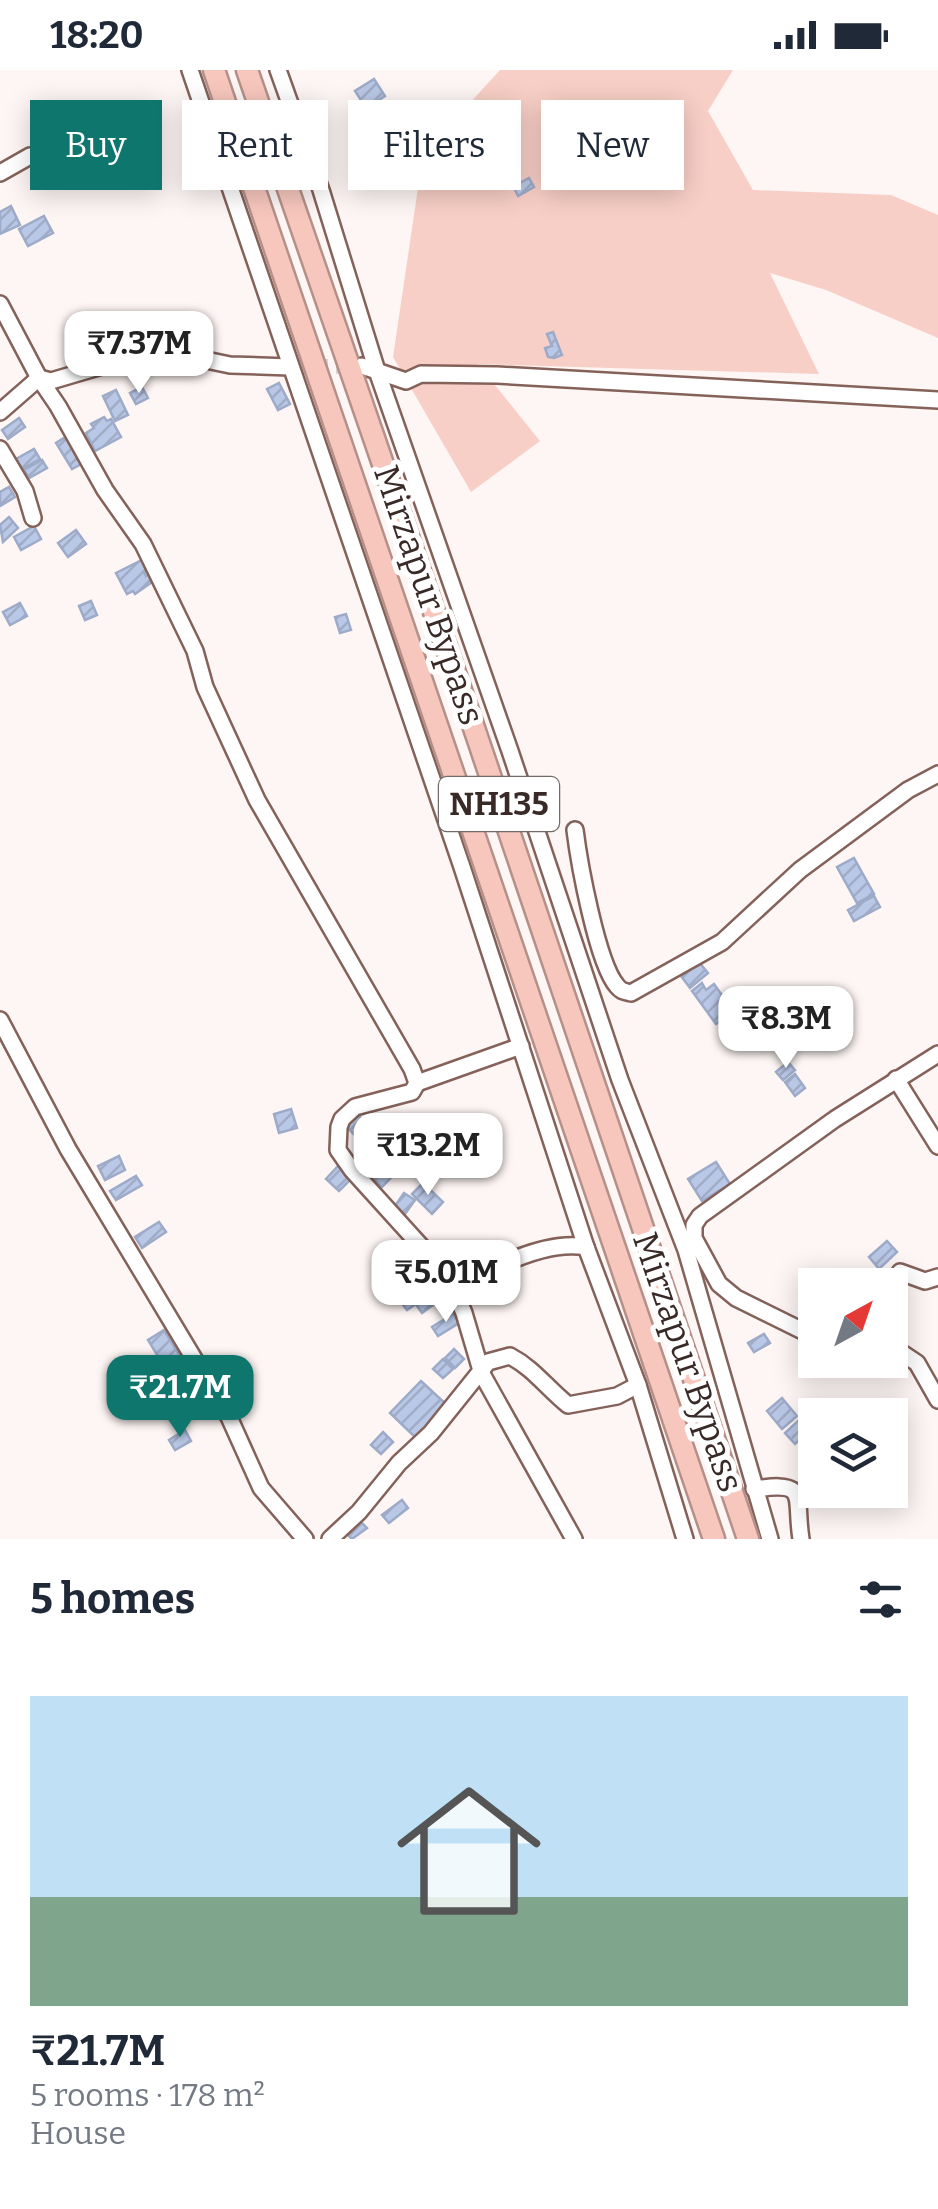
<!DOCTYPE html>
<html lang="en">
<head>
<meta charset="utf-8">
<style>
  :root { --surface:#fff; --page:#f6f6f7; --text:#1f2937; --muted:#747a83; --accent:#0f766e }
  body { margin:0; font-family:Bitter,serif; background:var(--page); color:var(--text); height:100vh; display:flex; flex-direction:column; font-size:38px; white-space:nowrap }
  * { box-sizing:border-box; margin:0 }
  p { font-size:32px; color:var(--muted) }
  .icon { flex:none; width:55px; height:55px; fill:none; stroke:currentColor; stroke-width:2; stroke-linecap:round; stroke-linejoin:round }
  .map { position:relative; height:1469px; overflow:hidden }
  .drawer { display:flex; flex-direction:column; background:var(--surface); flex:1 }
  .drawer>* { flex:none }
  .hud { position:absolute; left:30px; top:30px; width:880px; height:90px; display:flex; gap:20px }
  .needle { width:65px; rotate:40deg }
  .fabs { position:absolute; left:798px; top:1198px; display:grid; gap:20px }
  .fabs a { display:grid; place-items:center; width:110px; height:110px; border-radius:0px; background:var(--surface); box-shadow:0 5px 25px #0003; font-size:50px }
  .price { position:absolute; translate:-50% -85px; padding:0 22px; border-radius:20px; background:#fff; color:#222; font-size:32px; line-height:65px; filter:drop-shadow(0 2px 5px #0008) }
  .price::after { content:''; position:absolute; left:50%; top:60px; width:30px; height:22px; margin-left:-15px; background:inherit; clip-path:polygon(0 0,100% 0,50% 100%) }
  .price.current { background:var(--accent); color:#fff }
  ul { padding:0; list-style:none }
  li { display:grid; align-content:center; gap:20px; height:530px; padding:0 30px }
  li span { display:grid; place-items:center; height:310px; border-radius:0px; color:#555 }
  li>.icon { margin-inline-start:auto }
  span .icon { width:180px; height:180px; fill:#fffc; stroke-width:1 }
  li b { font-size:42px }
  h2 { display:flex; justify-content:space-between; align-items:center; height:120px; padding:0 30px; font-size:42px }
  .pill { padding:0 35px; border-radius:0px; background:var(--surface); box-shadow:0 5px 25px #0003; font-size:35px; line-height:90px }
  .pill.current { background:var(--accent); color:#fff }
  .status { display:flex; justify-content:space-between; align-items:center; height:70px; padding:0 50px; background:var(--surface); direction:ltr }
  .status svg { height:28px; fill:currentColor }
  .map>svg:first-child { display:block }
</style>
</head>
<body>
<div class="status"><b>18:20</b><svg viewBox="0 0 49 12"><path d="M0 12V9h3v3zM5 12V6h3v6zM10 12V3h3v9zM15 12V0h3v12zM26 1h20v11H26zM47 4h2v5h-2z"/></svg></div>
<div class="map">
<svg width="938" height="1469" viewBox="0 0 938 1469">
  <defs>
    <pattern id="building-hatch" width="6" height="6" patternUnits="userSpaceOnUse" patternTransform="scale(2.5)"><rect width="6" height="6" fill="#bac8e7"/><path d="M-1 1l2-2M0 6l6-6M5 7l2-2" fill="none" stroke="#a1acc6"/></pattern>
  </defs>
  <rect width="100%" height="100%" fill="#fef6f4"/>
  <path fill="#f8cfc6" d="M500,0h233l-25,41 45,79 138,5 47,20v123l-112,-48 -56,-17 49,101 -341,-10 62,77 -69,51 -78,-135 30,-203z"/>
  <g fill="url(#building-hatch)" stroke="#9dabc9" stroke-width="2.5">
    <path d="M374,9l11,17 -19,12 -11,-17z"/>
    <path d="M95,66l11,19 -17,9 -11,-19z"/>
    <path d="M529,108l5,9 -16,9 -7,-14 5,-3 2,5z"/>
    <path d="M11,136l9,19 -20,9v-22z"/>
    <path d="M44,146l9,17 -25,13 -9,-17z"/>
    <path d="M553,262l9,23 -8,3 -6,-1 -3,-9 7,-2 -5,-12z"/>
    <path d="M279,313l11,21 -12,6 -11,-21z"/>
    <path d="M142,317l6,11 -12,6 -6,-11z"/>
    <path d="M116,320l12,25 -13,6 -12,-25z"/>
    <path d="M104,347l3,4 4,-2 10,18 -26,14 -9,-18 8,-5 -3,-4z"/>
    <path d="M19,348l6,9 -17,12 -6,-9z"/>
    <path d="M67,366l16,27 -11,6 -16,-26z"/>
    <path d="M34,379l6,10 -18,10 -6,-10z"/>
    <path d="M42,390l5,8 -18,10 -5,-8z"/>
    <path d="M9,417l6,10 -15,9v-14z"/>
    <path d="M9,447l9,11 -15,14 -3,-17z"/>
    <path d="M34,456l7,13 -20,11 -7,-13z"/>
    <path d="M76,460l10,14 -18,13 -10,-14z"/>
    <path d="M144,489l6,10 -6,3 2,4 6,-3 3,7 -20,14 -2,-3 -6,3 -11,-21z"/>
    <path d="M91,531l6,14 -12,5 -6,-14z"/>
    <path d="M20,533l7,13 -17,9 -7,-13z"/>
    <path d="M346,544l5,16 -11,3 -5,-16z"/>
    <path d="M854,788l20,36 -17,9 -20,-36z"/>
    <path d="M874,826l6,11 -26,14 -6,-11z"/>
    <path d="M699,892l9,11 -18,15 -9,-12z"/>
    <path d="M702,913l4,7 8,-6 20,28 -18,12 -24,-33z"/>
    <path d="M788,992l7,8 -12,10 -7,-8z"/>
    <path d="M795,1004l10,14 -10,8 -10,-14z"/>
    <path d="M291,1039l6,19 -18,5 -5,-19z"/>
    <path d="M355,1042l29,30 -12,11 -29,-30z"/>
    <path d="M386,1082l16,14 -20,21 -15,-14z"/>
    <path d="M119,1086l6,14 -20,10 -7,-14z"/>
    <path d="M716,1092l14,22 -28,17 -14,-22z"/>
    <path d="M338,1096l13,13 -12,12 -13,-12z"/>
    <path d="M136,1106l6,9 -26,15 -6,-9z"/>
    <path d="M423,1113l20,19 -11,12 -20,-20z"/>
    <path d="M404,1123l11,7 -10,14 -10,-8z"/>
    <path d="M159,1152l7,10 -24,16 -7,-11z"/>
    <path d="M887,1171l10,11 -18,17 -10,-12z"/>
    <path d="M428,1201l11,17 -11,8 -12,-17z"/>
    <path d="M413,1209l13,18 -19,13 -13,-17z"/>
    <path d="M439,1219l6,7 -23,17 -5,-7z"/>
    <path d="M453,1244l6,9 -21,13 -6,-9z"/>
    <path d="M164,1260l17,28 -16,10 -17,-28z"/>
    <path d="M764,1264l6,9 -16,9 -6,-9z"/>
    <path d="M454,1279l10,10 -9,9 -10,-10z"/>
    <path d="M443,1289l10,10 -10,9 -10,-9z"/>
    <path d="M421,1311l27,25 -31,33 -27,-26z"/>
    <path d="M782,1328l15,18 -15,13 -15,-18z"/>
    <path d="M801,1348l9,11 -15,15 -10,-11z"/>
    <path d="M185,1360l6,11 -16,9 -6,-10z"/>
    <path d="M383,1362l10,10 -12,12 -10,-9z"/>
    <path d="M402,1430l6,8 -19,15 -7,-8z"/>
    <path d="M357,1448l10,10 -15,11 -8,-8z"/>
  </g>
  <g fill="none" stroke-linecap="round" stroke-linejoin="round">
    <path stroke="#d7cdcb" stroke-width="15" stroke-dasharray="15 8" stroke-linecap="butt" d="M290,297l66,-1"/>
    <defs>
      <g id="minor">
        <path d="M190,0l272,797 124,380 52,138 47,154"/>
        <path d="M278,0l43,120 56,181 133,380 110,329 66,170 84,289"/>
        <path d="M0,103l30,-17"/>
        <path d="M0,234l39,74 19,28 47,84 38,54 52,107 10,36 52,113 155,269 5,14 -5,9 -57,15 -13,12 -3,8 -1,23 14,20 96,106 16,37 18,61 92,165"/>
        <path d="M362,296l44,15 15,-7 76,1 441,25"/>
        <path d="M0,342l39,-34 12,3 51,-15 14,-10 21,-4 40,2 53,11 60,2"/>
        <path d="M0,379l25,42 8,27"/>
        <path d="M575,760c4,32 22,133 42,156 5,6 7,5 14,7l91,-51 78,-72 108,-80 30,-16"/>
        <path d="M0,950l68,129 161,268 32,71 44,51"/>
        <path d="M896,1009l42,67"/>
        <path d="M417,1013l104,-37"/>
        <path d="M900,1202l25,9 13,-4"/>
        <path d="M454,1220c35,-21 91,-51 132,-43"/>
        <path d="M815,1267l-79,-39 -17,-14 -25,-46v-13l6,-9 135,-97 103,-65"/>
        <path d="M890,1275l27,18 21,37"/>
        <path d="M754,1419c56,-8 40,6 47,50"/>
        <path d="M330,1469l29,-27 40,-49 32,-30 57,-71 22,-6c23,12 37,32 58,49l49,-9 21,-11"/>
      </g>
      <g id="highway">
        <path d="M214,0l500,1469"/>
        <path d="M247,0l226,655 275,814"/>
      </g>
    </defs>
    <use href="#minor" stroke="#84625a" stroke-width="20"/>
    <use href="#highway" stroke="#b49088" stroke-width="25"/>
    <use href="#minor" stroke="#fff" stroke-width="15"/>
    <use href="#highway" stroke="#f7c7bd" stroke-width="20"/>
  </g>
  <g text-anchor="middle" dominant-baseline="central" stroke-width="10" stroke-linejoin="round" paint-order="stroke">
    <rect fill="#fff" stroke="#746a68" stroke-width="2.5" x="439" y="707" width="120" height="54" rx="8"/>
    <g font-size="32" font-weight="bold" fill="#392a27">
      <text x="499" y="734">NH135</text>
    </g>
    <g font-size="35" fill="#392a27" stroke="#fff">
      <text transform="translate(429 525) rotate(71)">Mirzapur Bypass</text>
      <text transform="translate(688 1292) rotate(71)">Mirzapur Bypass</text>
    </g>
  </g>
</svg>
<div class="fabs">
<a><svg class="needle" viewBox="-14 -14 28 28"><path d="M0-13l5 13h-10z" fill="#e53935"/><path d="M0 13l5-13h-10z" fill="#747a83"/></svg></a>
<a><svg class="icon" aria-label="layers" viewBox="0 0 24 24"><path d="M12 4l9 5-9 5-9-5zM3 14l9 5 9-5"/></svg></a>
</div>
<b class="price" style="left:139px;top:326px">₹7.37M</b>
<b class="price" style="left:786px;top:1001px">₹8.3M</b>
<b class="price" style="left:428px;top:1128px">₹13.2M</b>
<b class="price" style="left:446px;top:1255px">₹5.01M</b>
<b class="price current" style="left:180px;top:1370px">₹21.7M</b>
<div class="hud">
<a class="pill current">Buy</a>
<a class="pill">Rent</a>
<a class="pill">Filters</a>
<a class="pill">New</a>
</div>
</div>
<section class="drawer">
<h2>5 homes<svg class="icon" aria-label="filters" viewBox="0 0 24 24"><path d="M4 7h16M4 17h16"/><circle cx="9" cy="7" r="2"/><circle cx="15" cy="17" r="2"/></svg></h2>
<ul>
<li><span style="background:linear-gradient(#bfe0f5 65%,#7fa58c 0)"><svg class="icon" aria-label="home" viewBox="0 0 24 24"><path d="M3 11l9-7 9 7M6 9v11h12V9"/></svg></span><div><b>₹21.7M</b><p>5 rooms · 178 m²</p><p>House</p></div></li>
</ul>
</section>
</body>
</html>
